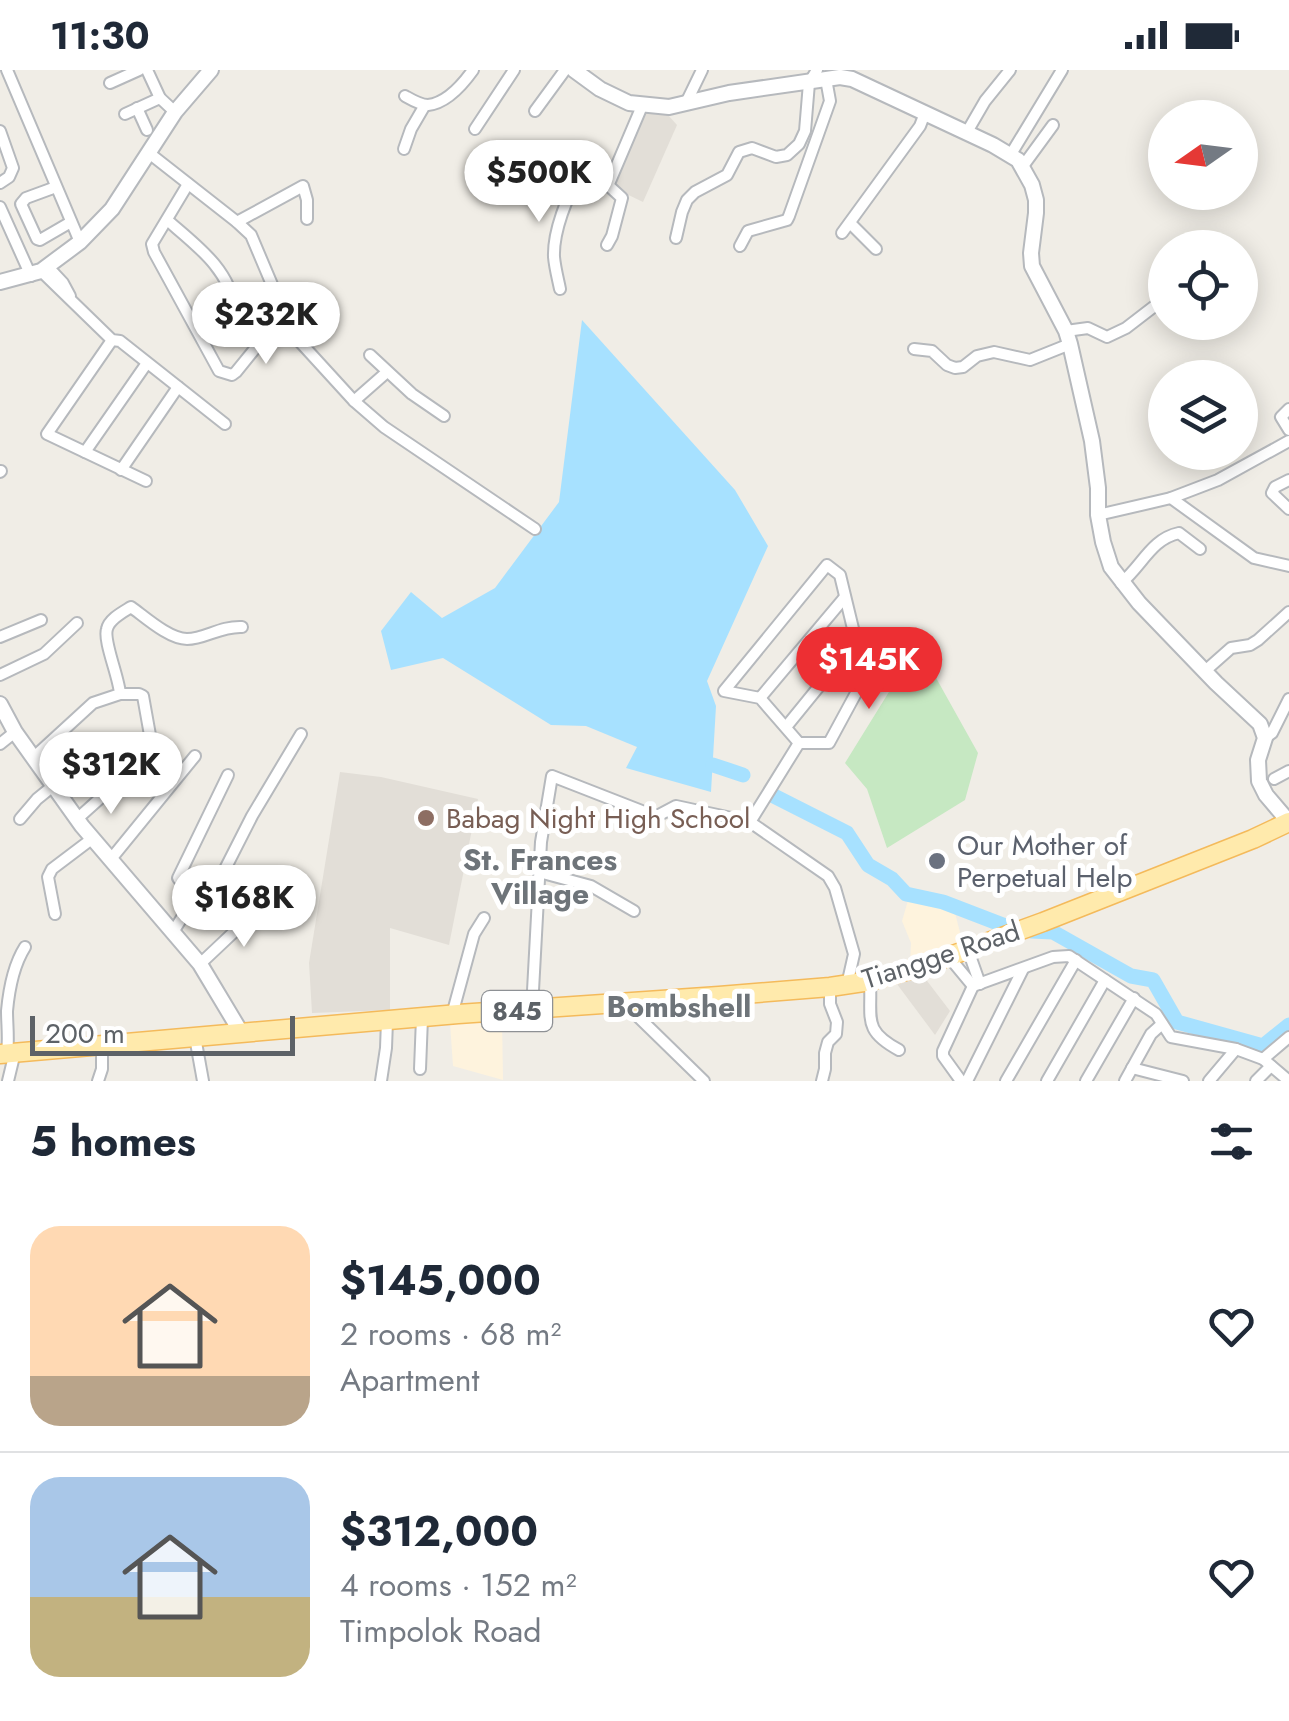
<!DOCTYPE html>
<html lang="en">
<head>
<meta charset="utf-8">
<style>
  :root { --surface:#fff; --page:#f6f6f7; --text:#1f2937; --muted:#747a83; --line:#e0e1e3; --accent:#ed2f33 }
  body { margin:0; font-family:Jost,sans-serif; background:var(--page); color:var(--text); height:100vh; display:flex; flex-direction:column; font-size:38px; white-space:nowrap }
  * { box-sizing:border-box; margin:0 }
  p { font-size:32px; color:var(--muted) }
  .icon { flex:none; width:55px; height:55px; fill:none; stroke:currentColor; stroke-width:2; stroke-linecap:round; stroke-linejoin:round }
  .map { position:relative; height:1011px; overflow:hidden }
  .sheet { display:flex; flex-direction:column; background:var(--surface); flex:1 }
  .sheet>* { flex:none }
  .needle { width:65px; rotate:256deg }
  .fabs { position:absolute; left:1148px; top:30px; display:grid; gap:20px }
  .fabs a { display:grid; place-items:center; width:110px; height:110px; border-radius:50%; background:var(--surface); box-shadow:0 5px 25px #0003; font-size:50px }
  .scale { position:absolute; left:30px; bottom:25px; width:265px; box-sizing:border-box; padding-left:10px; border:5px solid #5d6267; border-top:0; font-size:28px; line-height:35px; white-space:nowrap; color:#5d6267; -webkit-text-stroke:8px #fff; paint-order:stroke }
  .price { position:absolute; translate:-50% -85px; padding:0 22px; border-radius:35px; background:#fff; color:#222; font-size:32px; line-height:65px; filter:drop-shadow(0 2px 5px #0008) }
  .price::after { content:''; position:absolute; left:50%; top:60px; width:30px; height:22px; margin-left:-15px; background:inherit; clip-path:polygon(0 0,100% 0,50% 100%) }
  .price.active { background:var(--accent); color:#fff }
  ul { padding:0; list-style:none }
  li { display:flex; align-items:center; gap:30px; height:250px; padding:0 30px }
  li+li { border-top:2px solid var(--line) }
  li span { display:grid; place-items:center; flex:none; width:280px; height:200px; border-radius:30px; color:#555 }
  li>.icon { margin-inline-start:auto }
  span .icon { width:120px; height:120px; fill:#fffc; stroke-width:1 }
  li b { font-size:42px }
  h2 { display:flex; justify-content:space-between; align-items:center; height:120px; padding:0 30px; font-size:42px }
  .status { display:flex; justify-content:space-between; align-items:center; height:70px; padding:0 50px; background:var(--surface); direction:ltr }
  .status svg { height:28px; fill:currentColor }
  .map>svg:first-child { display:block }
</style>
</head>
<body>
<div class="status"><b>11:30</b><svg viewBox="0 0 49 12"><path d="M0 12V9h3v3zM5 12V6h3v6zM10 12V3h3v9zM15 12V0h3v12zM26 1h20v11H26zM47 4h2v5h-2z"/></svg></div>
<div class="map">
<svg width="1289" height="1011" viewBox="0 0 1289 1011">
  <rect width="100%" height="100%" fill="#f0ede6"/>
  <g fill="#fef3dd">
    <path d="M909,827l45,12 9,35 -53,19 1,-20 -9,-22z"/>
    <path d="M502,950l1,60 -50,-14 -3,-43z"/>
  </g>
  <g fill="#e2ded7">
    <path d="M642,41l25,3 10,11 -34,77 -33,-16z"/>
    <path d="M340,702l41,5 97,22 -29,146 -59,-17v82l-78,3 -3,-50z"/>
    <path d="M921,903l29,38 -15,24 -41,-55z"/>
  </g>
  <path fill="#c6e8c2" d="M935,606l43,77 -13,47 -78,48 -20,-59 -22,-26 47,-76z"/>
  <path fill="#a7e1ff" d="M582,250l153,170 33,56 -61,135 9,25 -5,86 -85,-24 11,-21 -51,-21 -35,-1 -108,-67 -52,12 -10,-39 30,-39 31,26 53,-30 64,-86z"/>
  <g fill="none" stroke-linecap="round" stroke-linejoin="round">
    <g stroke="#a7e1ff" stroke-width="15">
      <path d="M713,695l30,10"/>
      <path d="M770,724l77,39 21,32 24,14 14,15 37,8 65,25"/>
      <path d="M1031,861l22,1 78,44 22,4 24,42 86,24 26,-21"/>
    </g>
    <defs>
      <g id="minor">
        <path d="M7,0l73,172"/>
        <path d="M147,0l13,28 15,14"/>
        <path d="M110,13l29,-13"/>
        <path d="M405,26c7,4 15,9 23,9 19,-2 35,-21 45,-35"/>
        <path d="M686,33l16,-33"/>
        <path d="M137,38l10,22"/>
        <path d="M535,41l30,-41"/>
        <path d="M125,44l35,-16"/>
        <path d="M475,59l39,-59"/>
        <path d="M0,61l13,37 -4,9 -9,6"/>
        <path d="M967,62l18,-31 25,-31"/>
        <path d="M404,79l7,-20 14,-24"/>
        <path d="M149,83l88,69 14,13 33,78 17,30 53,58 30,26 151,102"/>
        <path d="M1011,84l51,-84"/>
        <path d="M1023,96l30,-41"/>
        <path d="M188,114l-36,60 2,8 65,119 13,4 4,-3 48,-59"/>
        <path d="M608,116l34,-80"/>
        <path d="M56,117l-30,11 -5,6 16,35 3,1 31,-18"/>
        <path d="M0,137l31,69"/>
        <path d="M167,150c29,25 64,50 68,91"/>
        <path d="M237,152l66,-36 4,14v19"/>
        <path d="M850,153l26,26"/>
        <path d="M842,163l78,-107 5,-13"/>
        <path d="M676,168l6,-26 5,-12 8,-8 32,-17 12,-23 13,-4 24,9 11,-2 12,-11 6,-13 4,-48 8,-13"/>
        <path d="M740,176l8,-15 39,-11 2,-4 41,-115 -4,-22"/>
        <path d="M48,197l15,16 7,13"/>
        <path d="M41,201l71,69 8,1 105,83"/>
        <path d="M560,219c-2,-10 -5,-21 -6,-32 -1,-25 13,-62 27,-83l29,13 12,11 -10,38 -5,9"/>
        <path d="M1066,261l22,-3 19,9 19,-9 39,-30"/>
        <path d="M112,270l-65,94 99,47"/>
        <path d="M914,279l18,2 15,14 8,3 8,-1 14,-11 17,-4 36,8 40,-16"/>
        <path d="M370,285l42,39 32,22"/>
        <path d="M354,331l33,-29"/>
        <path d="M1289,339l-8,8 8,13"/>
        <path d="M85,382l62,-89"/>
        <path d="M121,400l57,-83"/>
        <path d="M0,402l1,-1"/>
        <path d="M1289,410l-14,7 -3,6 17,16"/>
        <path d="M1171,428l83,60 35,8"/>
        <path d="M1098,445l73,-17 47,-18 71,-39"/>
        <path d="M1121,513c21,-17 30,-44 58,-50l21,16"/>
        <path d="M0,567l41,-17"/>
        <path d="M875,588l-46,85h-30l-39,-45 -36,-7 103,-126 13,10 16,66 19,17 36,-4"/>
        <path d="M1205,601l26,-23 19,-3 8,-5 31,-28"/>
        <path d="M0,605l44,-21 33,-31"/>
        <path d="M120,624h19l4,2 12,67"/>
        <path d="M760,628l85,-101"/>
        <path d="M786,657l70,-86"/>
        <path d="M1265,668l7,-5 17,-34"/>
        <path d="M0,674l15,-12"/>
        <path d="M33,688l60,-55 27,-9c-1,-17 -17,-53 -13,-65 2,-10 16,-17 24,-22 14,10 38,32 56,32 18,0 33,-13 55,-12"/>
        <path d="M1274,709l15,-8"/>
        <path d="M20,749l17,-20 16,-13"/>
        <path d="M77,749l39,-35"/>
        <path d="M750,752l49,-79"/>
        <path d="M111,789l84,-103"/>
        <path d="M539,802l52,14 43,25"/>
        <path d="M194,829l-16,-21 50,-103"/>
        <path d="M55,844l-7,-37 4,-8 41,-31"/>
        <path d="M173,862l25,-40 23,-15 31,-61 49,-82"/>
        <path d="M968,880l12,34"/>
        <path d="M949,887l24,29"/>
        <path d="M200,894l35,-33 21,-14 4,-6"/>
        <path d="M870,911c2,38 -8,49 29,69"/>
        <path d="M973,916l80,-29 16,-1 87,58 15,23 65,12 27,10 26,22"/>
        <path d="M624,933l80,78"/>
        <path d="M532,939l9,-167 11,-66 100,39h7l17,-9 74,16 78,54 7,12 19,66 -7,31"/>
        <path d="M452,945l22,-81 10,-16"/>
        <path d="M195,967l8,44"/>
        <path d="M7,983c2,-14 0,-28 0,-42 2,-22 6,-45 18,-64"/>
        <path d="M1263,989l26,-22"/>
        <path d="M1132,998l51,13"/>
        <path d="M420,999l2,-51"/>
        <path d="M8,1011l7,-29"/>
        <path d="M98,1011l4,-12v-24"/>
        <path d="M381,1011l5,-33 1,-27"/>
        <path d="M822,1011l3,-12v-16l3,-11 8,-8 1,-12 -7,-18v-17"/>
        <path d="M961,1011l-18,-25v-5l30,-65"/>
        <path d="M967,1011l56,-112"/>
        <path d="M1006,1011l70,-121"/>
        <path d="M1047,1011l58,-101"/>
        <path d="M1086,1011l48,-83"/>
        <path d="M1125,1011l26,-47 11,-10"/>
        <path d="M1209,1011l27,-32"/>
        <path d="M1256,1011l15,-15"/>
      </g>
      <g id="tertiary">
        <path d="M574,0l26,19 29,14 40,4 60,-14 111,-16 12,2 141,66 25,15 14,25 4,15v13l-5,40 1,13 34,65 4,13 22,97 6,47v27l5,27 8,25 28,36 77,80 44,41 5,14 -7,22 1,21 7,14 23,27"/>
        <path d="M0,212l41,-11 39,-29 32,-33 63,-97 36,-42"/>
        <path d="M0,634l15,28 67,94 118,138 42,70"/>
      </g>
      <path id="primary" d="M0,984l458,-40 261,-18 111,-9 40,-6 50,-14 123,-45 210,-83 36,-17"/>
    </defs>
    <use href="#minor" stroke="#b6b9bd" stroke-width="14"/>
    <use href="#tertiary" stroke="#b6b9bd" stroke-width="18"/>
    <use href="#primary" stroke="#f4ba5b" stroke-width="21"/>
    <use href="#minor" stroke="#fff" stroke-width="10"/>
    <use href="#tertiary" stroke="#fff" stroke-width="14"/>
    <use href="#primary" stroke="#ffeaac" stroke-width="18"/>
  </g>
  <circle fill="#8d6e63" stroke="#fff" stroke-width="4" cx="426" cy="748" r="10"/>
  <circle fill="#6b7280" stroke="#fff" stroke-width="4" cx="937" cy="791" r="10"/>
  <g text-anchor="middle" dominant-baseline="central" stroke-width="10" stroke-linejoin="round" paint-order="stroke">
    <rect fill="#fff" stroke="#8e9195" stroke-width="2.5" x="482" y="921" width="70" height="40" rx="8"/>
    <g font-size="25" font-weight="bold" fill="#5d6267">
      <text x="517" y="941">845</text>
    </g>
    <g font-size="28" fill="#785e54" stroke="#fff" text-anchor="start">
      <text x="446" y="748">Babag Night High School</text>
    </g>
    <g font-size="28" fill="#5b616d" stroke="#fff" text-anchor="start">
      <text x="957" y="775">Our Mother of<tspan x="957" dy="32">Perpetual Help</tspan></text>
    </g>
    <g font-size="28" fill="#5d6267" stroke="#fff">
      <text transform="translate(941 885) rotate(-18)">Tiangge Road</text>
    </g>
    <g font-size="30" font-weight="bold" fill="#6e7479" stroke="#fff">
      <text x="540" y="789">St. Frances<tspan x="540" dy="34">Village</tspan></text>
      <text x="679" y="936">Bombshell</text>
    </g>
  </g>
</svg>
<div class="fabs">
<a><svg class="needle" viewBox="-14 -14 28 28"><path d="M0-13l5 13h-10z" fill="#e53935"/><path d="M0 13l5-13h-10z" fill="#747a83"/></svg></a>
<a><svg class="icon" aria-label="locate" viewBox="0 0 24 24"><circle cx="12" cy="12" r="6"/><path d="M12 2v4M12 18v4M2 12h4M18 12h4"/></svg></a>
<a><svg class="icon" aria-label="layers" viewBox="0 0 24 24"><path d="M12 4l9 5-9 5-9-5zM3 14l9 5 9-5"/></svg></a>
</div>
<div class="scale">200 m</div>
<b class="price" style="left:539px;top:155px">$500K</b>
<b class="price" style="left:266px;top:297px">$232K</b>
<b class="price active" style="left:869px;top:642px">$145K</b>
<b class="price" style="left:111px;top:747px">$312K</b>
<b class="price" style="left:244px;top:880px">$168K</b>
</div>
<section class="sheet">
<h2>5 homes<svg class="icon" aria-label="filters" viewBox="0 0 24 24"><path d="M4 7h16M4 17h16"/><circle cx="9" cy="7" r="2"/><circle cx="15" cy="17" r="2"/></svg></h2>
<ul>
<li><span style="background:linear-gradient(#ffd9b3 75%,#b9a48a 0)"><svg class="icon" aria-label="home" viewBox="0 0 24 24"><path d="M3 11l9-7 9 7M6 9v11h12V9"/></svg></span><div><b>$145,000</b><p>2 rooms · 68 m²</p><p>Apartment</p></div><svg class="icon" aria-label="heart" viewBox="0 0 24 24"><path d="M12 20l-8-8c-3-5 5-10 8-4 3-6 11-1 8 4z"/></svg></li>
<li><span style="background:linear-gradient(#a9c7e8 60%,#c2b280 0)"><svg class="icon" aria-label="home" viewBox="0 0 24 24"><path d="M3 11l9-7 9 7M6 9v11h12V9"/></svg></span><div><b>$312,000</b><p>4 rooms · 152 m²</p><p>Timpolok Road</p></div><svg class="icon" aria-label="heart" viewBox="0 0 24 24"><path d="M12 20l-8-8c-3-5 5-10 8-4 3-6 11-1 8 4z"/></svg></li>
</ul>
</section>
</body>
</html>
